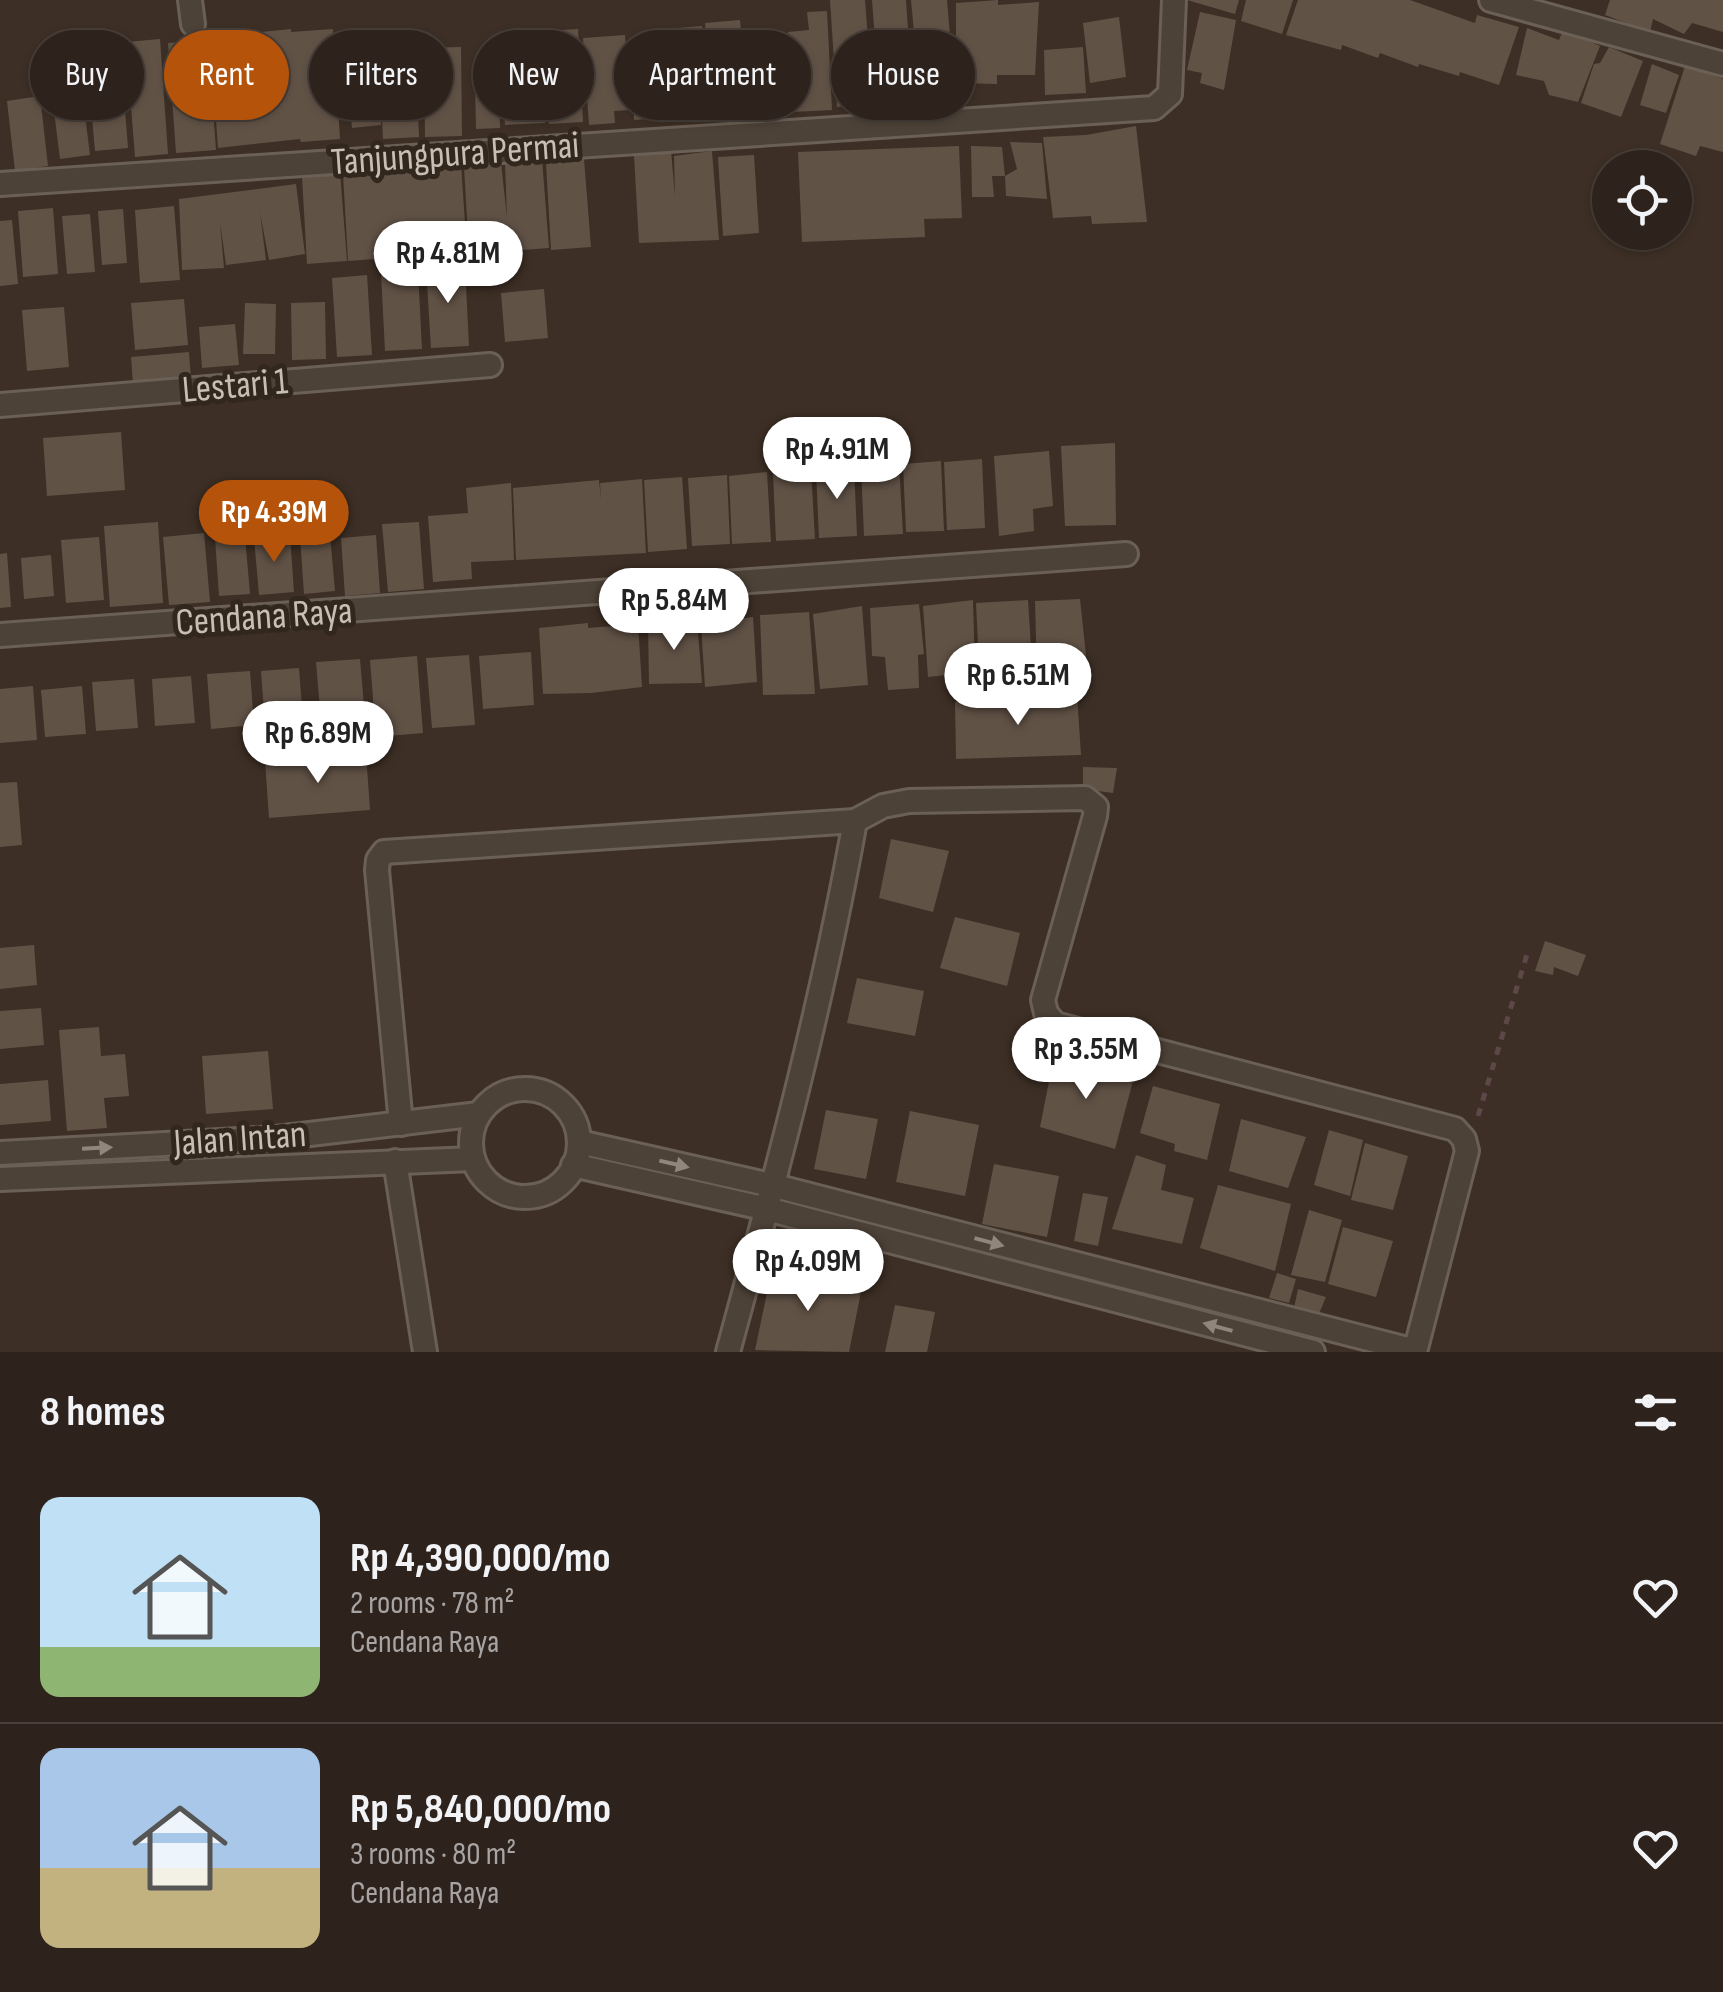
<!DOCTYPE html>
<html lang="en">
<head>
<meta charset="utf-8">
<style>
  :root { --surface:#2e231c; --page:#362b25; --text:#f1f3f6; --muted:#a7a4a3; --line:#49403b; --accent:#b45309 }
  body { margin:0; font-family:"Sofia Sans Condensed",sans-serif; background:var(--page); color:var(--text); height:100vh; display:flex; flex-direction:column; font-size:38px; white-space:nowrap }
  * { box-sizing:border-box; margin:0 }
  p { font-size:32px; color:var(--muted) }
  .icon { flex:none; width:55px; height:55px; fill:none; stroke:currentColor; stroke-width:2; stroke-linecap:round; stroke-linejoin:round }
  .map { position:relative; height:1352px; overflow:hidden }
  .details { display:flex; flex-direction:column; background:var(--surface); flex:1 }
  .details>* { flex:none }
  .top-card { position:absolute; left:30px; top:30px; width:1000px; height:90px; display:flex; gap:20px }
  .tools { position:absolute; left:1592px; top:150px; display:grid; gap:20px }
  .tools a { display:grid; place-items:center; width:100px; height:100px; border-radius:50%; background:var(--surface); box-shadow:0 2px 8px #0004,0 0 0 2px var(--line); font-size:50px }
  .price { position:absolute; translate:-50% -85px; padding:0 22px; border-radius:35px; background:#fff; color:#222; font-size:32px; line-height:65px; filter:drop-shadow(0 2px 5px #0008) }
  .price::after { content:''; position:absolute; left:50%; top:60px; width:30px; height:22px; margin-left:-15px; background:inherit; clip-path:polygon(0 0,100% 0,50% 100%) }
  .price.current { background:var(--accent); color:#fff }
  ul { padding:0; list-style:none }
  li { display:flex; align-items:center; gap:30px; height:250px; padding:0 40px }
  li+li { border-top:2px solid var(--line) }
  li span { display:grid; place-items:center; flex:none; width:280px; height:200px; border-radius:20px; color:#555 }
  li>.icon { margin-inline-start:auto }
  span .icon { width:120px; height:120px; fill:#fffc; stroke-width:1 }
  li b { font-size:42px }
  h2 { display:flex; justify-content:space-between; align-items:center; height:120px; padding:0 40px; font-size:42px }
  .chip { padding:0 35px; border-radius:45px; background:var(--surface); box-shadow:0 2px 8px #0004,0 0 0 2px var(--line); font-size:35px; line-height:90px }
  .chip.current { background:var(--accent); color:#fff }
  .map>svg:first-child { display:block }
</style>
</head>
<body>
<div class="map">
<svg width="1723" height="1352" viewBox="0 0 1723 1352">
  <rect width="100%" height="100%" fill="#3d2f25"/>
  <g fill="#615246">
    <path d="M830,0h35l8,104 -36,3z"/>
    <path d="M872,0h34l7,104 -33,2z"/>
    <path d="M911,0h36l8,96 -35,2z"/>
    <path d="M998,0v5l41,-3 -4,73h-38v9l-41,-1v-80z"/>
    <path d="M1187,0h52l-4,14z"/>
    <path d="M1246,0h47l-11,34 -41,-13z"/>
    <path d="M1298,0h112l65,23 2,-8 42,12 -20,58 -39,-13 -1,4 -40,-12 -1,3 -38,-14 -2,5 -36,-13 -1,5 -55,-15z"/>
    <path d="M1610,0h113v32l-31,-9 -8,11 -31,-15 -3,13 -45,-17z"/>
    <path d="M827,11l5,99 -40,2 -4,-80 21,-2 -2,-18z"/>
    <path d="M1200,12l36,8 -12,70 -24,-7 2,-10 -15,-3z"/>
    <path d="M1119,17l7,60 -36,6 -7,-60z"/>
    <path d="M740,20l8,91 -36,3 -7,-91z"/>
    <path d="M702,26l6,86 -38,3 -6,-86z"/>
    <path d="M1527,28l32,12 4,-10 37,16 -22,56 -29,-7 -5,-14 -28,-6z"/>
    <path d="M291,29v3l42,-3 7,110 -39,3 -1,-3 -82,9 -8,-111z"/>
    <path d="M578,29l5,93 -34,2 -5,-93z"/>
    <path d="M539,30l6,93 -40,2 -6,-92z"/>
    <path d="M785,34l4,76 -37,2 -4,-76z"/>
    <path d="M625,35l5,75 -16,1 1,12 -26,2 -6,-87z"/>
    <path d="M415,37l4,100 -36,2 -5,-100z"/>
    <path d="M160,39l8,115 -33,3 -9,-115z"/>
    <path d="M208,40l8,110 -40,3 -8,-110z"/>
    <path d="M663,45l3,73 -32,2 -3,-73z"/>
    <path d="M461,47l1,89 -37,1 -1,-89z"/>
    <path d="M1083,47l3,46 -41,2 -1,-45z"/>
    <path d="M1609,47l34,14 -22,56 -40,-14 13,-39 6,-1z"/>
    <path d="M121,58l7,90 -33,3 -8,-90z"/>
    <path d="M1652,64l27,11 -13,38 -26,-8z"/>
    <path d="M1685,66l38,13v73l-23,-6 -4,10 -36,-12z"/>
    <path d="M499,85l1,43 -24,1 -1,-43z"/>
    <path d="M378,91l3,34 -29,3 -3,-34z"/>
    <path d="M40,96l8,70 -33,5 -8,-70z"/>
    <path d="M83,99l7,56 -30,4 -7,-56z"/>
    <path d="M1136,126l11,96 -55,2 -1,-8 -38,2 -10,-81 43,-2z"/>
    <path d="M1010,142l32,1 5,56 -41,-3 -1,-20 12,-7z"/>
    <path d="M959,146l3,72 -38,1 1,18 -123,5 -4,-90z"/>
    <path d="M971,146l31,1 3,29h-13l2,21h-22z"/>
    <path d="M671,151l4,45 -1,-40 38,-5 7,89 -80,3 -5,-87z"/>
    <path d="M754,155l5,78 -36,3 -5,-79z"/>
    <path d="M542,159l7,89 -80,6 -5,-87 37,-5 6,56 -2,-54z"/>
    <path d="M584,159l7,88 -40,3 -5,-86z"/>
    <path d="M461,164l6,88 -119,9 -5,-87z"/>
    <path d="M340,172l7,89 -40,3 -5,-87z"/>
    <path d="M296,184l9,70 -36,6 -9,-47 6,47 -40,5 -6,-43 4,46 -42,2 -3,-71z"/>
    <path d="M174,206l6,74 -40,3 -5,-73z"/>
    <path d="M53,208l5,66 -35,3 -5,-66z"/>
    <path d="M123,209l4,54 -25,2 -4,-54z"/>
    <path d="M90,214l5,58 -28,2 -5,-58z"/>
    <path d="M12,220l6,64 -18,2v-65z"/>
    <path d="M465,265l4,81 -38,2 -5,-81z"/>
    <path d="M418,271l4,78 -37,2 -4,-78z"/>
    <path d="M367,275l5,80 -35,2 -5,-79z"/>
    <path d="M544,289l4,49 -43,4 -4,-49z"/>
    <path d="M184,299l4,46 -53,5 -4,-47z"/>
    <path d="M325,302l1,57 -34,1 -1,-57z"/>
    <path d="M245,303l31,1 -1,50h-32z"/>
    <path d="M64,307l5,60 -42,4 -5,-61z"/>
    <path d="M235,324l4,41 -37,3 -3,-41z"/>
    <path d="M189,352l2,27 -58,5 -2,-27z"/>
    <path d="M121,432l4,58 -78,6 -4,-58z"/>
    <path d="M1115,443l1,82 -51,1 -4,-80z"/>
    <path d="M1049,451l4,55 -20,3 1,22 -35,5 -5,-80z"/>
    <path d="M982,459l3,69 -38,2 -3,-68z"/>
    <path d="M941,461l3,70 -38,1 -3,-68z"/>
    <path d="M899,464l4,70 -39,2 -3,-69z"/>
    <path d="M854,466l3,70 -38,2 -3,-68z"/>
    <path d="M811,469l4,70 -39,2 -3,-68z"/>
    <path d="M767,472l4,70 -39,2 -3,-68z"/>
    <path d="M727,475l3,69 -38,2 -4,-68z"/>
    <path d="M682,477l5,72 -39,3 -4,-72z"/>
    <path d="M642,479l4,74 -130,7 -3,-72 86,-8 2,20 -1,-17z"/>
    <path d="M511,483l3,77 -43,2 1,17 -39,3 -5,-66 40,-3 -2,-25z"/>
    <path d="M158,522l5,81 -53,4 -6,-81z"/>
    <path d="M419,522l5,67 -36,3 -6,-68z"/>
    <path d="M204,533l6,69 -41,3 -6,-68z"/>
    <path d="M290,535l4,57 -35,3 -5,-57z"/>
    <path d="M330,535l5,56 -31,3 -4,-57z"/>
    <path d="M376,535l4,58 -35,3 -4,-58z"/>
    <path d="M245,536l5,58 -31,2 -4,-58z"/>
    <path d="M99,537l5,63 -38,3 -5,-63z"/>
    <path d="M7,553l4,54 -11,1v-54z"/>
    <path d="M51,555l3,41 -30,3 -3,-41z"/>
    <path d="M1080,599l8,75 -51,1 -2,-74z"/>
    <path d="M973,600l2,72 -47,5 -5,-71z"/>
    <path d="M1028,600l4,64 -10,1 -1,18 -41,3 -4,-83z"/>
    <path d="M919,604l5,50 -6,1 1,33 -31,2 -3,-33 -13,-1 -2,-48z"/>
    <path d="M862,606l6,79 -48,4 -7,-75z"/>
    <path d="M809,612l6,82 -52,1 -3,-80z"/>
    <path d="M753,617l4,65 -52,5 -4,-63z"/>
    <path d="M697,620l5,63 -53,1 -1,-62z"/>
    <path d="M588,623v5l50,-4 4,63 -51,6 -48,1 -4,-66z"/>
    <path d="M531,652l3,53 -51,4 -4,-53z"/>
    <path d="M469,655l6,70 -43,3 -6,-70z"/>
    <path d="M417,656l6,77 -47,4 -6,-77z"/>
    <path d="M360,659l6,70 -44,4 -6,-71z"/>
    <path d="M299,668l4,53 -38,4 -4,-54z"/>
    <path d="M250,671l4,54 -43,4 -4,-55z"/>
    <path d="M191,676l4,47 -40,3 -3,-47z"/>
    <path d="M134,679l4,49 -42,3 -4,-49z"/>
    <path d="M33,686l4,54 -37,3v-54z"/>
    <path d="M82,686l4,48 -41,3 -4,-47z"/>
    <path d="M1077,695l4,60 -125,4 -1,-57z"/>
    <path d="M366,753l4,57 -101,8 -4,-57z"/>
    <path d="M1083,767l34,1 -4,25 -30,-4z"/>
    <path d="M17,782l5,63 -22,2v-64z"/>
    <path d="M891,839l58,12 -16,61 -54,-14z"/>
    <path d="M955,917l65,16 -13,53 -67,-18z"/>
    <path d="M1545,941l41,14 -8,21 -24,-9 -1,8 -18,-4z"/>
    <path d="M34,945l3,40 -37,4v-41z"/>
    <path d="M857,978l67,13 -9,45 -68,-13z"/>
    <path d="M41,1008l3,37 -44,4v-38z"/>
    <path d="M99,1027l2,29 24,-2 4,42 -25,2 3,30 -40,3 -8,-101z"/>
    <path d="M268,1051l5,58 -67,5 -4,-58z"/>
    <path d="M1054,1056l80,21 -19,72 -75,-22z"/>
    <path d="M48,1080l3,41 -51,4v-41z"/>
    <path d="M1153,1086l67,18 -13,56 -33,-9 1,-7 -35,-11z"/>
    <path d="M826,1110l52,9 -12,60 -52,-10z"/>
    <path d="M910,1111l69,14 -14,71 -69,-14z"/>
    <path d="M1241,1119l65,18 -18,51 -59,-17z"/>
    <path d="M1329,1130l34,10 -13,56 -36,-11z"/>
    <path d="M1365,1143l43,13 -15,54 -42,-10z"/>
    <path d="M1136,1155l30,10 -5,25 33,8 -12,46 -70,-15z"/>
    <path d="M994,1164l65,12 -12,61 -65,-13z"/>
    <path d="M1218,1185l73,19 -16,67 -75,-23z"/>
    <path d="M1083,1193l25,4 -10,49 -24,-5z"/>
    <path d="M1309,1210l33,10 -17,62 -34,-7z"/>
    <path d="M1343,1227l50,14 -17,56 -48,-13z"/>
    <path d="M772,1269l90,18 -13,65 -94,-2z"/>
    <path d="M1277,1273l19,6 -7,24 -20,-5z"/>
    <path d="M1298,1289l28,8 -8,19 -24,-8z"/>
    <path d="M895,1305l40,7 -8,40h-42z"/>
  </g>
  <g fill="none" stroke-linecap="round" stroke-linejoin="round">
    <defs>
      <g id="minor">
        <path d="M190,0l3,24"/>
        <path d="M1491,0l232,64"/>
        <path d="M0,184l1154,-76 16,-14 4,-94"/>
        <path d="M0,405l490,-40"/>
        <path d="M0,635l1126,-81"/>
        <circle cx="525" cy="1143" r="54"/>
        <path d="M401,1124l-24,-254 1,-10 6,-8 471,-31"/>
        <path d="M579,1142l196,44 640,165"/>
        <path d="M0,1153l276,-15 203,-24"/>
        <path d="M395,1161l30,191"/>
        <path d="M573,1165l194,44 546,143"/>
        <path d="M0,1179l473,-20"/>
        <path d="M728,1352c48,-176 95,-351 127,-531l28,-15 26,-5 176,-3 11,9 -1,9 -52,184 3,13 9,11 400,105 9,10 3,12 -52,201"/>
      </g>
    </defs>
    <use href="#minor" stroke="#6b6056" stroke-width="28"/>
    <path stroke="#5d4748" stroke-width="5" stroke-dasharray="8 8" stroke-linecap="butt" d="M1478,1116l50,-165"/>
    <use href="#minor" stroke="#4d4238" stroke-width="22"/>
  </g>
  <defs><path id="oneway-solid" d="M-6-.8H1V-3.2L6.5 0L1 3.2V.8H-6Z" transform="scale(2.5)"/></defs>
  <g fill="#91867c">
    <use href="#oneway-solid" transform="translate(97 1148) rotate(-3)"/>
    <use href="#oneway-solid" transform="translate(674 1164) rotate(13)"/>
    <use href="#oneway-solid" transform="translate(989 1242) rotate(15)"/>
    <use href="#oneway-solid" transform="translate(1218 1327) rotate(-165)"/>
  </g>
  <g text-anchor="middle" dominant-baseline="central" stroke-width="10" stroke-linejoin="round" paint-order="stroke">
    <g font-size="38" fill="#c8beb4" stroke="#32271d">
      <text transform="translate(455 154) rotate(-4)">Tanjungpura Permai</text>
      <text transform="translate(235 386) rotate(-5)">Lestari 1</text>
      <text transform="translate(264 617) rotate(-4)">Cendana Raya</text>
      <text transform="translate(240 1139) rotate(-4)">Jalan Intan</text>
    </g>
  </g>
</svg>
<div class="tools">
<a><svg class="icon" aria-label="locate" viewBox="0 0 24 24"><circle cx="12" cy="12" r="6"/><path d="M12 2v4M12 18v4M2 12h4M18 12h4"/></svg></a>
</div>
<b class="price" style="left:448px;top:306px">Rp 4.81M</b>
<b class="price" style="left:837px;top:502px">Rp 4.91M</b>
<b class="price current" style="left:274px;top:565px">Rp 4.39M</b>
<b class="price" style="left:674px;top:653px">Rp 5.84M</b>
<b class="price" style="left:1018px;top:728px">Rp 6.51M</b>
<b class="price" style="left:318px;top:786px">Rp 6.89M</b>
<b class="price" style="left:1086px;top:1102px">Rp 3.55M</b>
<b class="price" style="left:808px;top:1314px">Rp 4.09M</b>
<div class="top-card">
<a class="chip">Buy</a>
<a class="chip current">Rent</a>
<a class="chip">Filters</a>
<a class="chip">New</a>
<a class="chip">Apartment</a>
<a class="chip">House</a>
</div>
</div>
<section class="details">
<h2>8 homes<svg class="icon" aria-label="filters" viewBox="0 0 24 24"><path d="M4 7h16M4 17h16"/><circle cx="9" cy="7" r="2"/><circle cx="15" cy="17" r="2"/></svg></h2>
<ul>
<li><span style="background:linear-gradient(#bfe0f5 75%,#8fb573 0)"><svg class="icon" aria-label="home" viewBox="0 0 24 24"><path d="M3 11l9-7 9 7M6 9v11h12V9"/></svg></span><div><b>Rp 4,390,000/mo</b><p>2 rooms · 78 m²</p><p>Cendana Raya</p></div><svg class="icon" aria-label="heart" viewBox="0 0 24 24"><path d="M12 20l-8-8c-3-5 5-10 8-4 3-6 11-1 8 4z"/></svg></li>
<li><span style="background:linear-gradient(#a9c7e8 60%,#c2b280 0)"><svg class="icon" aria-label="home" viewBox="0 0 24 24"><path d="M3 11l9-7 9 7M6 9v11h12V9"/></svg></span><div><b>Rp 5,840,000/mo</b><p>3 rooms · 80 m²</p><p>Cendana Raya</p></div><svg class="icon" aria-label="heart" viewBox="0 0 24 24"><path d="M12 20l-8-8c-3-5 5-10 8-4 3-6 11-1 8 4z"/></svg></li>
</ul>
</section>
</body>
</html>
